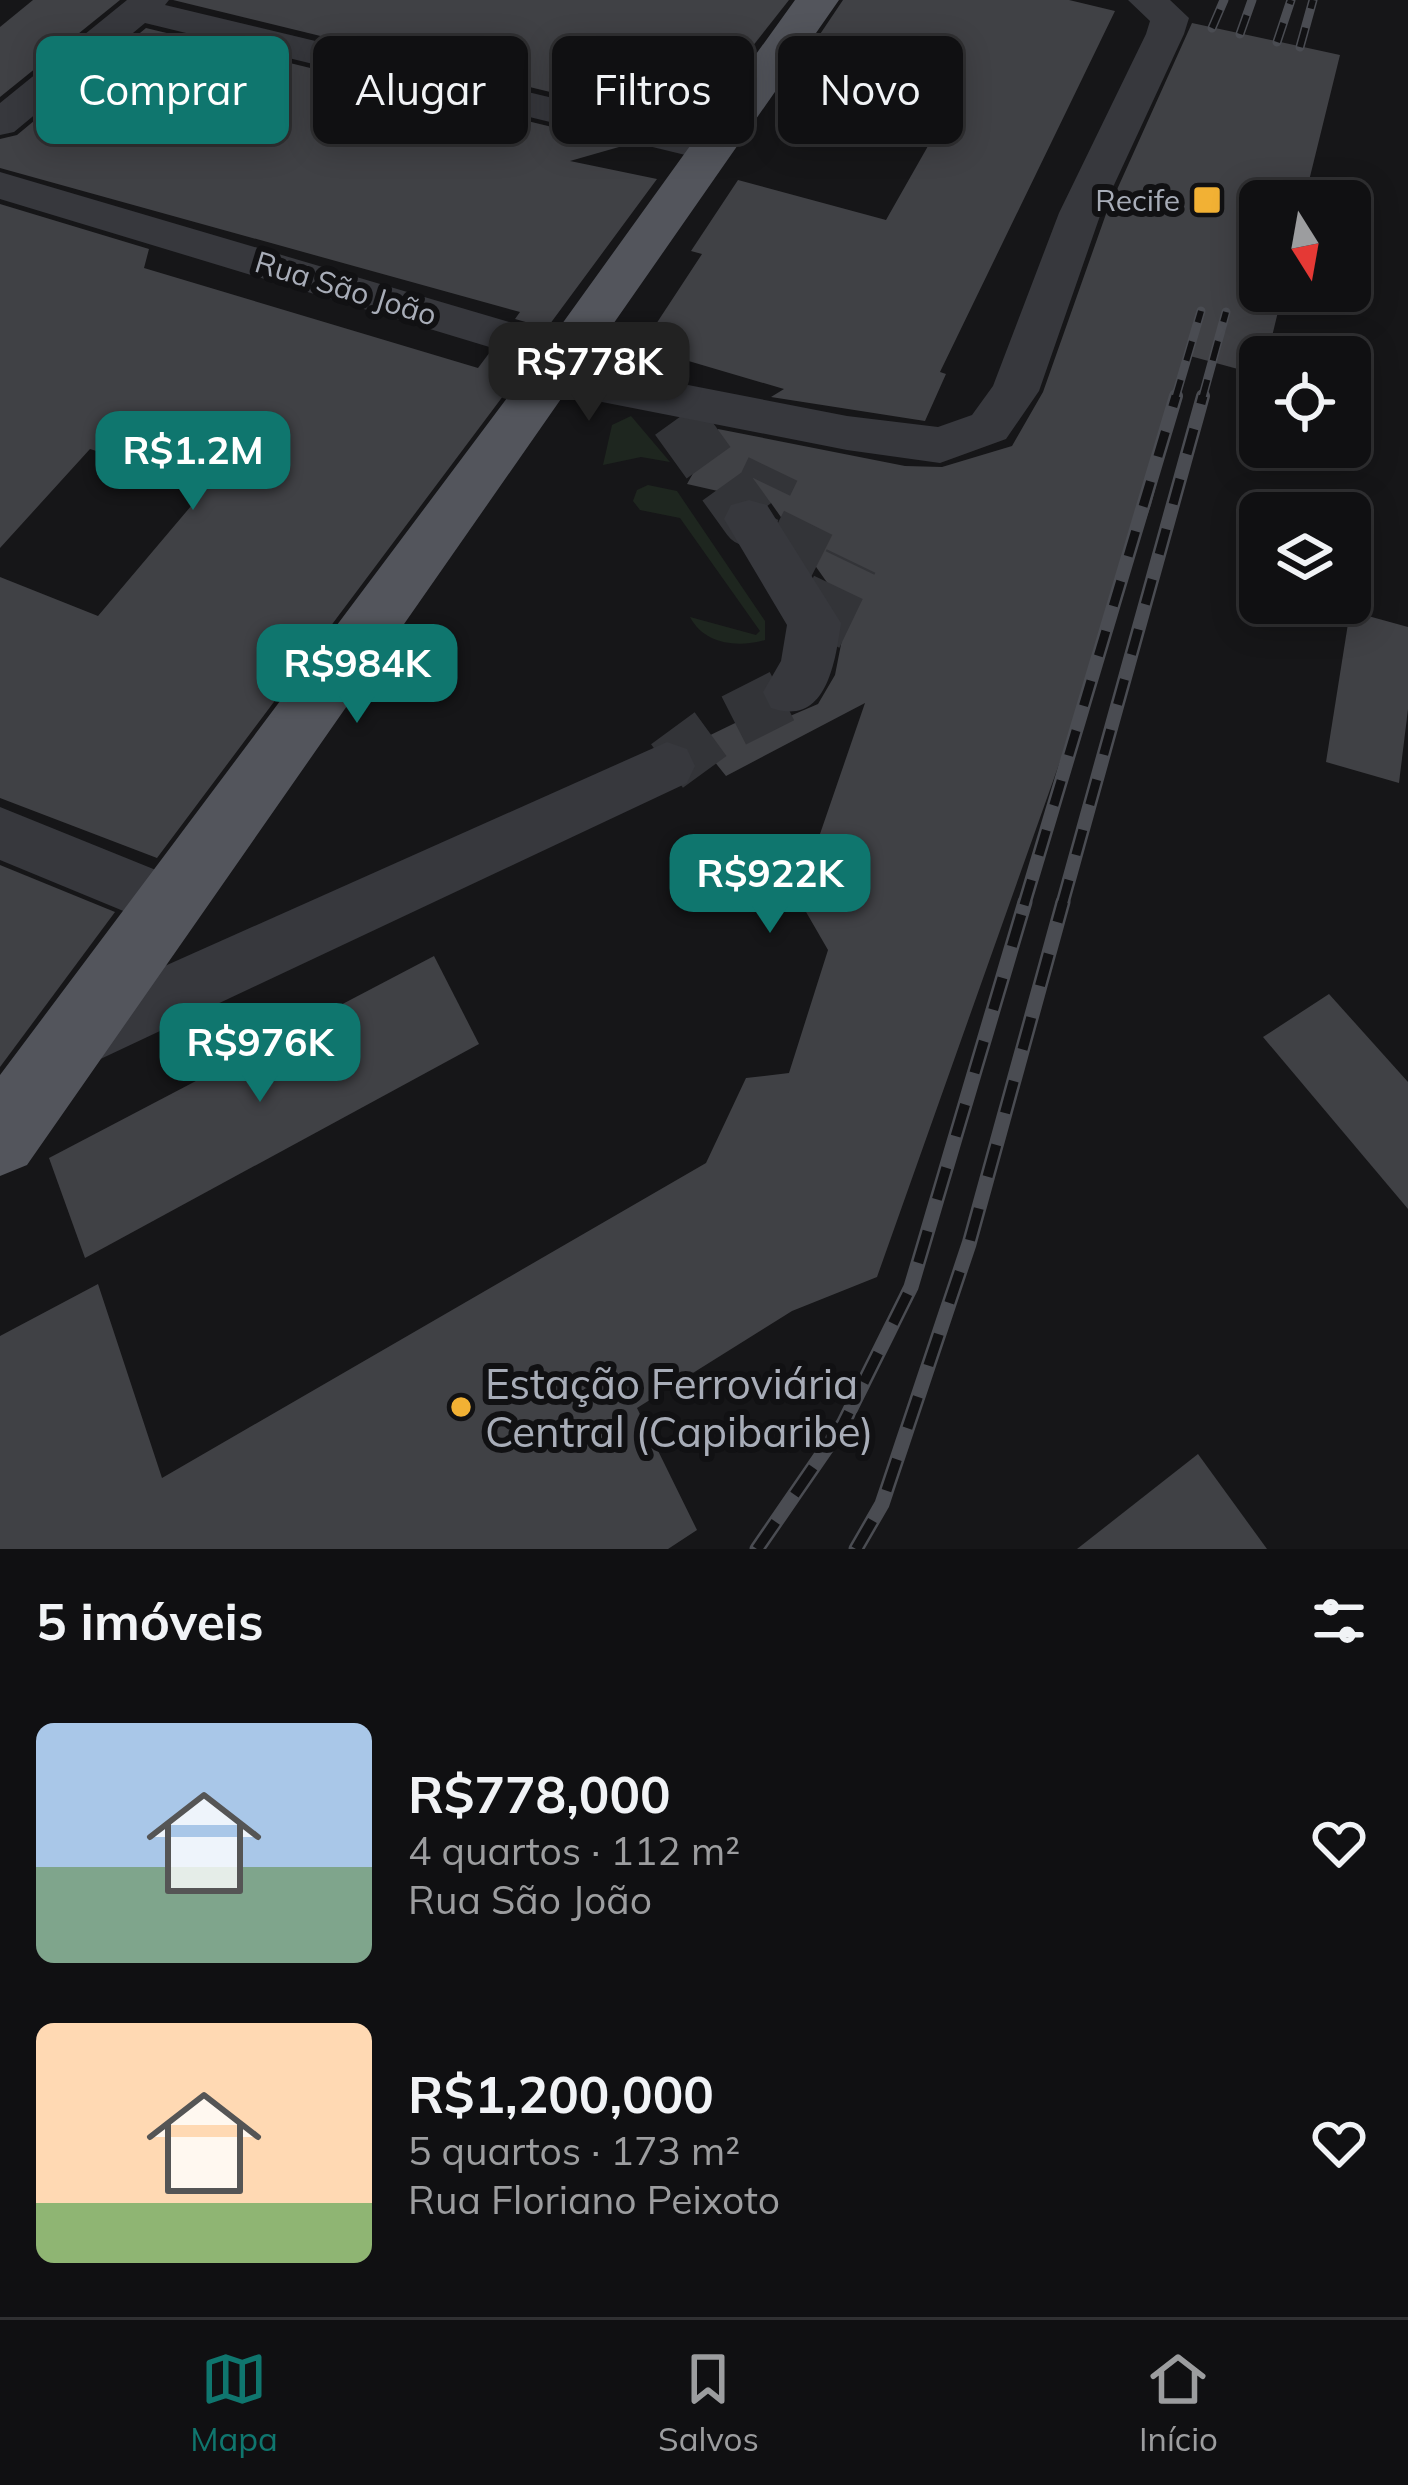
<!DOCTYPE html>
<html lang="pt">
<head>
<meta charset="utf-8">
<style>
  :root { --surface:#101012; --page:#19191b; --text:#f1f3f6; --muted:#9c9d9f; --line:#303032; --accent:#0f766e }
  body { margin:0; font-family:Mulish,sans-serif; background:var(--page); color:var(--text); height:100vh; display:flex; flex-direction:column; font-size:45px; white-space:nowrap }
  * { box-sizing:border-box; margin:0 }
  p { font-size:39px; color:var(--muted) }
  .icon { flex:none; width:66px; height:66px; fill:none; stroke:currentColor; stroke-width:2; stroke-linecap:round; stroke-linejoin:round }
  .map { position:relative; height:1549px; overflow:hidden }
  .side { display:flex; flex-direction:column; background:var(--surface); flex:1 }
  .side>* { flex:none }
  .guide { position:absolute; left:36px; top:36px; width:1338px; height:108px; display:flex; gap:24px }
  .needle { width:78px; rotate:169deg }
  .fabs { position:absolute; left:1239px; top:180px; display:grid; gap:24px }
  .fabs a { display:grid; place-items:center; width:132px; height:132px; border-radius:18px; background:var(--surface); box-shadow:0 6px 30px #0003,0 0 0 3px var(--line); font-size:60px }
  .price { position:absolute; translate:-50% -102px; padding:0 27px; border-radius:24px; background:var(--accent); color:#fff; font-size:39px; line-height:78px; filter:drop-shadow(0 3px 6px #0008) }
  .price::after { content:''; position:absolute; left:50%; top:72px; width:36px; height:27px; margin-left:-18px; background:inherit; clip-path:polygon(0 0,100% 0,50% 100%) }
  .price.on { background:#222; color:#fff }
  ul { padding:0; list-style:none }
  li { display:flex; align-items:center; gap:36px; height:300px; padding:0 36px }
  li span { display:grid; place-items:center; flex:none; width:336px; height:240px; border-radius:18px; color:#555 }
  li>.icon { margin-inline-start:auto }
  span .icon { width:144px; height:144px; fill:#fffc; stroke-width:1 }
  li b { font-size:51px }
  h2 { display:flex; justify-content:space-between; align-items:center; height:144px; padding:0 36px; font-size:51px }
  .chip { padding:0 42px; border-radius:18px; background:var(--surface); box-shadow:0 6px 30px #0003,0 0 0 3px var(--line); font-size:42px; line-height:108px }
  .chip.on { background:var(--accent); color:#fff }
  .menu { display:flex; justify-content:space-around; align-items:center; height:168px; border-top:3px solid var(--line); background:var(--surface); font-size:33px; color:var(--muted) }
  .menu a { display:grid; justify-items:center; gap:6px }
  .menu .on { color:var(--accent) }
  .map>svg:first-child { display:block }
</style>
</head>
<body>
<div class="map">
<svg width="1408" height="1549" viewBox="0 0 1408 1549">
  <rect width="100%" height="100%" fill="#161618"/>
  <g fill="#1e261f">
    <path d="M631,416l39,46 -29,-5 -38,8 9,-40z"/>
    <path d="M648,485l29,6 88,130v19c-28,8 -61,4 -75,-23l66,18 4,-4 -80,-113 -40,-8 -7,-9 4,-11z"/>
  </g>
  <g fill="#404145">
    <path d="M33,0h87l-120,97v-70z"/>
    <path d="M173,0h616l-99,126z"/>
    <path d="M843,0h226l46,11 -175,361 6,2 -21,47 -154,-24 13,-8 -143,-42 61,-93 -11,-3 47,-71 148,40 42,-74 -32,-9 21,-36 -121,-31z"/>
    <path d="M1192,23l148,32 -36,146h-44v90h23l-16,66h-7v18l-70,-19 -39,149 -274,772 -85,34 -155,97 60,122 -29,19h-668v-213l98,-52 64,194 544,-315 40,-85 43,-5 39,-123 -30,-52 67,-195 -139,73 -28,-35 68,-33 24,8 28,-12 17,-29 10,-51 -9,-18 2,-8 -67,-95 -84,-19 31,-55 187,37 37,1 70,-21 31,-54 63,-178z"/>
    <path d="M146,28l480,117 -56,16 87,18 -110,149 -32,-9 5,-7 -520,-144v-29l17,-4z"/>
    <path d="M0,204l149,45 -5,19 334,100 12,-16 33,10 -8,18 -358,478 -157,-60v-221l98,39 110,-130 -118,-37 -90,99z"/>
    <path d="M1350,611l58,16v82l-9,74 -73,-21z"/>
    <path d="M0,865l115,47 -115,155z"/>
    <path d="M434,956l45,88 -394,214 -36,-100z"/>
    <path d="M1329,994l79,88v127l-145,-172z"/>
    <path d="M1198,1454l69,95h-190z"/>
  </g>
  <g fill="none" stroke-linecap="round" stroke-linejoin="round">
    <g stroke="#333438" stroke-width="54" stroke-dasharray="54 27" stroke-linecap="butt">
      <path d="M677,419l72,100 24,-50"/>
      <path d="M784,571l28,-56"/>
      <path d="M815,636l36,-75"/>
      <path d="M667,766l52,-38 71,-36"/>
    </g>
    <g fill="#37383d" fill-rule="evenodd">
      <path d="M127,0h42l-4,5 559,134 6,9 -6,9 -14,4 -565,-138 -131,109 -14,3v-32z"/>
      <path d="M1128,0h42l19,18 -5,16 -83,179 -62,178 -33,48 -66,24 -93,-13 -245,-48 -17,-5 -33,-31 -552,-167v-27l584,172 32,27 231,45 91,11 34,-12 21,-29 66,-173 87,-179 4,-13z"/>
      <path d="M749,500l18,5 74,118c-6,41 -15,104 -70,85l-8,-16 18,-31 6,-36 -63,-106 7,-14z"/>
      <path d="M667,742l20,7 8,17 -8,17 -595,280 -23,9 -23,-9 -9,-22 9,-22z"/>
      <path d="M0,807l188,76 9,19 -9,19 -21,8 -167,-69z"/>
    </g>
    <path fill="#53555c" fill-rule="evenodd" d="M795,0h44l-812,1165 -27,11v-101l549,-733z"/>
    <defs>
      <g id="rail-far2">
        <path d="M1212,28l12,-28"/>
        <path d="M1240,34l12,-34"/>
        <path d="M1277,42l14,-42"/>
        <path d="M1300,47l13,-47"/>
        <path d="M1175,399l26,-88"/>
        <path d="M1202,399l24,-87"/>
      </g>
      <g id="rail-far1">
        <path d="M1024,905l152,-509"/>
        <path d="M1062,905l141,-509"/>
      </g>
      <g id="rail">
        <path d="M757,1549l86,-125 68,-137 114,-385"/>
        <path d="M856,1549l26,-45 87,-260 94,-342"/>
      </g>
    </defs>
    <use href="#rail-far2" stroke="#4a4c52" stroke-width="9"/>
    <use href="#rail-far1" stroke="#4a4c52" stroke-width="14"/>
    <use href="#rail" stroke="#4a4c52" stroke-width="15"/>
    <use href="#rail-far2" stroke="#111113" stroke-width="6" stroke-dasharray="20" stroke-linecap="butt"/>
    <use href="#rail-far1" stroke="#111113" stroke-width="9" stroke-dasharray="26" stroke-linecap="butt"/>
    <use href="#rail" stroke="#111113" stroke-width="10" stroke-dasharray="33" stroke-linecap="butt"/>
  </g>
  <g fill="#f2b134" stroke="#111113" stroke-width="4.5">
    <rect x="1192" y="185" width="30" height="30" rx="6"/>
    <circle cx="461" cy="1407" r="12"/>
  </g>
  <g text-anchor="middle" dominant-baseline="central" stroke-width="12" stroke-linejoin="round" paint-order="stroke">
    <g font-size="30" fill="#a8adb8" stroke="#111113" text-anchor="end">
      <text x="1180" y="200">Recife</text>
    </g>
    <g font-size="30" fill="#a8adb8" stroke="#111113">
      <text transform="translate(346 288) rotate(17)">Rua São João</text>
    </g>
    <g font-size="42" fill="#a8adb8" stroke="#111113" text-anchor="start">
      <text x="485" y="1383">Estação Ferroviária<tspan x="485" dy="48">Central (Capibaribe)</tspan></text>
    </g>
  </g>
</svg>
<div class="fabs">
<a><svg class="needle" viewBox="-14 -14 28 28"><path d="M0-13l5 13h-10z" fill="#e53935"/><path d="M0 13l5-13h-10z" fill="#9c9d9f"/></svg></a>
<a><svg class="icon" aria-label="locate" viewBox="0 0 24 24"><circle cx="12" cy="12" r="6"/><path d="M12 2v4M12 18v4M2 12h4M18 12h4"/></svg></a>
<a><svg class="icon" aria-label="layers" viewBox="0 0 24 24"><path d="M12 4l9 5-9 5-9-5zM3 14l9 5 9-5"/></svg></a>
</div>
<b class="price on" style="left:589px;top:424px">R$778K</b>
<b class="price" style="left:193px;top:513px">R$1.2M</b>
<b class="price" style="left:357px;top:726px">R$984K</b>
<b class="price" style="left:770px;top:936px">R$922K</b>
<b class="price" style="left:260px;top:1105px">R$976K</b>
<div class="guide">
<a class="chip on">Comprar</a>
<a class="chip">Alugar</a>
<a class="chip">Filtros</a>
<a class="chip">Novo</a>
</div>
</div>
<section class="side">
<h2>5 imóveis<svg class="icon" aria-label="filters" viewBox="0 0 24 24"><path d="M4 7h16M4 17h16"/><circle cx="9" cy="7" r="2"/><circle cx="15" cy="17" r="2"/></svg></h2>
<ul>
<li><span style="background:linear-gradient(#a9c7e8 60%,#7fa58c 0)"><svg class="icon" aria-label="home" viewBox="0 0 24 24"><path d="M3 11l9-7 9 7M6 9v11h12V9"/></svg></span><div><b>R$778,000</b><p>4 quartos · 112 m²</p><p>Rua São João</p></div><svg class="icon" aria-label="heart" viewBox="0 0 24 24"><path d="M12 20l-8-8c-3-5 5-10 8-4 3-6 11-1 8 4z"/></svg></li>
<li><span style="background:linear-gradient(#ffd9b3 75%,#8fb573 0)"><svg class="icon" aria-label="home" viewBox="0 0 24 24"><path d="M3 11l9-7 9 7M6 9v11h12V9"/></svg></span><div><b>R$1,200,000</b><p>5 quartos · 173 m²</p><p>Rua Floriano Peixoto</p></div><svg class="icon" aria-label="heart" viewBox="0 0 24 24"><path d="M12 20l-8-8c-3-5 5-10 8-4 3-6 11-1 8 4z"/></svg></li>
</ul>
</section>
<nav class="menu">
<a class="on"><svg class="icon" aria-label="map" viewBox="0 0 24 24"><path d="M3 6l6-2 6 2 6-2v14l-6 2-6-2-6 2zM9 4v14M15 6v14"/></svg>Mapa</a>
<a><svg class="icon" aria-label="saved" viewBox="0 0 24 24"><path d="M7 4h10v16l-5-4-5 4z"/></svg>Salvos</a>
<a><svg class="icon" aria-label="home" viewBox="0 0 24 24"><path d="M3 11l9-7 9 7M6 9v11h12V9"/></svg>Início</a>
</nav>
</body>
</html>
